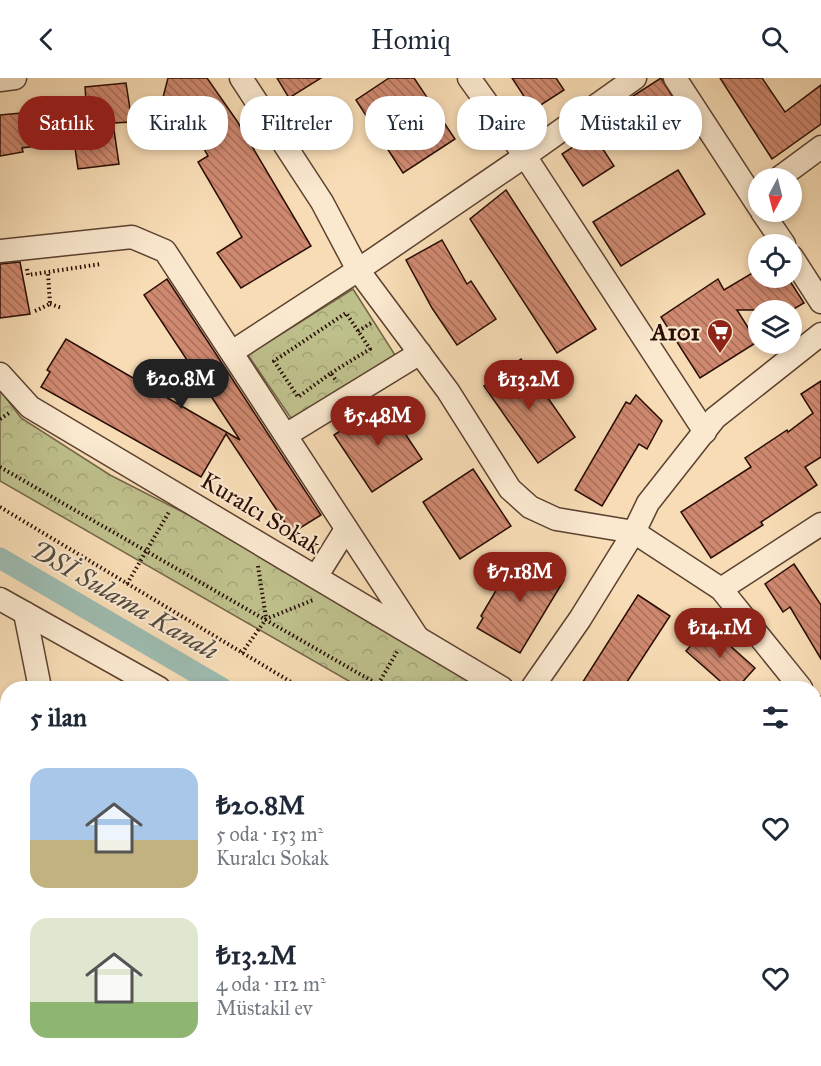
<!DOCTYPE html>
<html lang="tr">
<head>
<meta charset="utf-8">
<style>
  :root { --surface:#fff; --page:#f2f2f3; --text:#1f2937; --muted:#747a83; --accent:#8f2418 }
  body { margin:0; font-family:"IM FELL Great Primer",serif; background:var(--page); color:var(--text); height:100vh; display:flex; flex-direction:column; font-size:22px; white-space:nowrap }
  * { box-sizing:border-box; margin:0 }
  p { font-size:20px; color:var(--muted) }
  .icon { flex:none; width:33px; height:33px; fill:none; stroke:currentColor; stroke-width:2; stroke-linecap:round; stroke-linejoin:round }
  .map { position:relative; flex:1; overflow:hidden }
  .drawer { position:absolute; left:0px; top:603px; width:822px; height:386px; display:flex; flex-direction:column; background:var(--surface); border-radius:24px 24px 0 0; box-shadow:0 3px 9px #0003 }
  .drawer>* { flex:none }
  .hud { position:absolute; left:18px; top:18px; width:786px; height:54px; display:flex; gap:12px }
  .needle { width:39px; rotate:187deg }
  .buttons { position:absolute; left:748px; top:90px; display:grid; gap:12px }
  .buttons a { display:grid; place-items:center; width:54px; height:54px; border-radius:50%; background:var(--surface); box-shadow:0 3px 9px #0003; font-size:30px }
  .price { position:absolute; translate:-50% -51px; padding:0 14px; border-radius:21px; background:var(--accent); color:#fff; font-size:20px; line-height:39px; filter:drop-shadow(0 2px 3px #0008) }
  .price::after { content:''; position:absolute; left:50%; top:36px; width:18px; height:14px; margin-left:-9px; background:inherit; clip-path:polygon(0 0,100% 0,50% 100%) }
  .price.current { background:#222; color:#fff }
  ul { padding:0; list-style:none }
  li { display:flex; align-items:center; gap:18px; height:150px; padding:0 30px }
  li span { display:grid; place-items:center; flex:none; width:168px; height:120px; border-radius:18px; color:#555 }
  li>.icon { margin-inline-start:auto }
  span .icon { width:72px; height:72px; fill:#fffc; stroke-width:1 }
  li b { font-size:26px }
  h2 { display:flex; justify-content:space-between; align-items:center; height:72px; padding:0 30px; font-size:26px }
  .chip { padding:0 21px; border-radius:24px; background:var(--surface); box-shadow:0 3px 9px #0003; font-size:21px; line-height:54px }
  .chip.current { background:var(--accent); color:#fff }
  header { display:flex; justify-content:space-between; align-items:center; height:78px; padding:0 30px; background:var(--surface); font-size:27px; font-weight:600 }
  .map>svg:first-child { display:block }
</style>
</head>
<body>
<header><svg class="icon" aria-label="back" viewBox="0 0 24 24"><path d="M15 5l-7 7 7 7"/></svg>Homiq<svg class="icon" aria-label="search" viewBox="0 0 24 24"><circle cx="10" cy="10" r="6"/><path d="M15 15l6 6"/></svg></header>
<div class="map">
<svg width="821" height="988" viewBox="0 0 821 988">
  <defs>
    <pattern id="forest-crowns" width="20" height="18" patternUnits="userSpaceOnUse" patternTransform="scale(1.5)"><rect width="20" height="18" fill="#bec08c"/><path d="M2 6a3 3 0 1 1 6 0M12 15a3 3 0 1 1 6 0" fill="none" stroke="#a3a477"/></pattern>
    <pattern id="building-back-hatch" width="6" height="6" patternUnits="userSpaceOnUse" patternTransform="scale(1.5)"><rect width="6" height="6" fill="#cf8970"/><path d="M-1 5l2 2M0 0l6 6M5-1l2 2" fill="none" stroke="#a86e5a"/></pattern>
  </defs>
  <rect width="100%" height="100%" fill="#f7dcb5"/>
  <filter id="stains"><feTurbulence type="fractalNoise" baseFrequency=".00333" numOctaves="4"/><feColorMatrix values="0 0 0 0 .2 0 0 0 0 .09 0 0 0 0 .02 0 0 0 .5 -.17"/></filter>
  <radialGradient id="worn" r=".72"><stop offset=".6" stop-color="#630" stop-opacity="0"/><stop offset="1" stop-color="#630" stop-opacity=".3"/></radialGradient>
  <g fill="url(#forest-crowns)" stroke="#746648" stroke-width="1.5">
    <path d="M353,211l42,66 -100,69 -47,-69z"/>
    <path d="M0,312l21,28 89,57 151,77 232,136h-132l-361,-207z"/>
    <path d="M750,981h57l12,7h-65z"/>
  </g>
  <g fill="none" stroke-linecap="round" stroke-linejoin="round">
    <g stroke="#9dbbb0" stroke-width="21">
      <path d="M0,480l222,130"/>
      <path d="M814,926l7,3"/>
    </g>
  </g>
  <g fill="url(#building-back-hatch)" stroke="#290d03" stroke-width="1.5">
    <path d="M168,0h39l30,43 74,125 -70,42 -24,-35 25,-16 -44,-75 10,-6 -24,-42 -23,-9z"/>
    <path d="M277,0h44l-32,20z"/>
    <path d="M389,0h25l41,61 -52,34 -47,-73z"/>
    <path d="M512,0h44l8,12 -31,20z"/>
    <path d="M661,0l27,44 -26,17 -29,-43z"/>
    <path d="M720,0h42l23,34 36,-27v39l-49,35z"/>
    <path d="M126,5l6,39 -19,1 6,41 -41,5 -4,-28 -52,7 1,4 -23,4v-41l43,-4 -1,-5 44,-5 -1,-14z"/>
    <path d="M593,56l21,32 -31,20 -21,-32z"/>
    <path d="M678,92l27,44 -84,52 -28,-44z"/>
    <path d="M506,112l90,139 -39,24 -87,-134z"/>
    <path d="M442,162l25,44 4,-3 25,38 -39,26 -25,-37 -26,-48z"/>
    <path d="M20,184l10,52 -30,4v-54z"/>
    <path d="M759,191v9h29l16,25 -12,7h-55l20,32 -57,36 -39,-61 57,-38 6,11z"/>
    <path d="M167,201l154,236 -29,18 -66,-99 -25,43 -160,-90 9,-15 -3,-2 19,-31 174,101 -96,-145z"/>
    <path d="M521,281l54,78 -37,26 -54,-77z"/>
    <path d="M821,303v76l-16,10 12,18 -56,37 2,3 -52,33 -30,-46 70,-45 -6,-9 42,-28 1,2 25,-19 -12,-19z"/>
    <path d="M636,317l26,26 -15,28 -8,-5 -37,62 -27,-16 51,-88 4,2z"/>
    <path d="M384,324l38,57 -50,33 -38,-57z"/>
    <path d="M473,391l38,57 -51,33 -37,-57z"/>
    <path d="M518,475l46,27 -44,73 -43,-25 6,-10 -2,-2z"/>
    <path d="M794,486l27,41v54l-31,-52 -7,5 -18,-28z"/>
    <path d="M638,517l32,21 -47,72h-44z"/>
    <path d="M708,548l47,42 -18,20h-9l-42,-37z"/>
  </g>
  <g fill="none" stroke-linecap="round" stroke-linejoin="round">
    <defs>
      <g id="minor">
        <path d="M241,0l81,124 36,68 90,121 62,98 20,18 26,12 78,13 87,57 80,99"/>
        <path d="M469,0l56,78 110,-78"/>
        <path d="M675,0l84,129"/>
        <path d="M0,2l15,-2"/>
        <path d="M779,100l42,-31"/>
        <path d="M762,134l22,32"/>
        <path d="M0,173l132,-14 33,14 251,384"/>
        <path d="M792,179l29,45"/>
        <path d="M232,274l126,-82 167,-114 180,276"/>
        <path d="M0,296l30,33 472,281"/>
        <path d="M286,357l134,-82"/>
        <path d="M316,499l30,-48"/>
        <path d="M721,511l100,-65"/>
        <path d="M0,521l159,89"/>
        <path d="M25,535l15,75"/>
        <path d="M532,610l48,-69 54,-87 14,-29 67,-85 106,-84"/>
        <path d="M814,628l7,8"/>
        <path d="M0,949l8,-2"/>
        <path d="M814,976l7,3"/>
        <path d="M99,981l2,7"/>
        <path d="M279,981l1,7"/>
        <path d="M446,981l3,7"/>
        <path d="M739,981l3,7"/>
        <path d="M643,988l14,-7"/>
      </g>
    </defs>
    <use href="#minor" stroke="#5c4130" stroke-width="25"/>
    <g stroke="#290d03" stroke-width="4" stroke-dasharray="1.5 3" stroke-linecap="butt">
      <path d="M27,191l1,6 73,-11"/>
      <path d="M50,226l12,4"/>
      <path d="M35,233l15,-7 -2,-31"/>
      <path d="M358,253l15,-9"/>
      <path d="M331,295l39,-24 -24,-36 -72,48 24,36 33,-24 6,9"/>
      <path d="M0,341l9,-6"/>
      <path d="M0,389l384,221"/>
      <path d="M0,429l301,181"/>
      <path d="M258,488l8,52"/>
      <path d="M127,506l42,-72"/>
      <path d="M242,575l24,-34 47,-19"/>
      <path d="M376,610l22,-38"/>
      <path d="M814,900l7,3"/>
    </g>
    <use href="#minor" stroke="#fae8cf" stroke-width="22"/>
  </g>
  <defs>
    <symbol id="supermarket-pin" viewBox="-11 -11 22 30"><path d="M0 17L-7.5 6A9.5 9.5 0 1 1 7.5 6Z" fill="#8f2418" stroke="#fae8cf"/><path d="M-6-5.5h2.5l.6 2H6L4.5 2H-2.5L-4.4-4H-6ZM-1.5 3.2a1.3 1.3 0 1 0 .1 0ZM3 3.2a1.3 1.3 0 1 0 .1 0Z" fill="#fff"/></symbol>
  </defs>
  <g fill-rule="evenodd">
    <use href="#supermarket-pin" x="705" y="239" width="30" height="40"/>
  </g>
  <g text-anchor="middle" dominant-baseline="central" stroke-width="4.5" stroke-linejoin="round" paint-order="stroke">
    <g font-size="24" font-weight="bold" fill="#290d03" stroke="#fae8cf" text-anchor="end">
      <text x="700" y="254">A101</text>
    </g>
    <g font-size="24" fill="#290d03" stroke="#fae8cf">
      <text transform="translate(261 435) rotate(31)">Kuralcı Sokak</text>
    </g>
    <g font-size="26" font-style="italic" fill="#524a40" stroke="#fae8cf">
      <text transform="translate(125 522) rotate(30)">DSİ Sulama Kanalı</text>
    </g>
  </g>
  <rect width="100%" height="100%" filter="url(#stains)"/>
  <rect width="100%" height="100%" fill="url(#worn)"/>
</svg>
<div class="buttons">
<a><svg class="needle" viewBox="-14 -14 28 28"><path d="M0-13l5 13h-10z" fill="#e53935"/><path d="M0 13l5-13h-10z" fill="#747a83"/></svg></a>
<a><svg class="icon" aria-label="locate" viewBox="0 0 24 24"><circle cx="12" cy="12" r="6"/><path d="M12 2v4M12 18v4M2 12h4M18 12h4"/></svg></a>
<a><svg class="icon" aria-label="layers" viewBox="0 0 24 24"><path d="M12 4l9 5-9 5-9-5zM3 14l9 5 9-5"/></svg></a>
</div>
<b class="price current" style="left:181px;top:332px">₺20.8M</b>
<b class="price" style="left:529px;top:333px">₺13.2M</b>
<b class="price" style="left:378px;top:369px">₺5.48M</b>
<b class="price" style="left:520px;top:525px">₺7.18M</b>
<b class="price" style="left:720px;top:581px">₺14.1M</b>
<div class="hud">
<a class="chip current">Satılık</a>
<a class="chip">Kiralık</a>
<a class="chip">Filtreler</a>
<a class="chip">Yeni</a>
<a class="chip">Daire</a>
<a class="chip">Müstakil ev</a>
</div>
<section class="drawer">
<h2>5 ilan<svg class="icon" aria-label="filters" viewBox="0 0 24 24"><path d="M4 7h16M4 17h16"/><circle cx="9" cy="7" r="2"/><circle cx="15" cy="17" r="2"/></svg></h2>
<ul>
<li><span style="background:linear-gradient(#a9c7e8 60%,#c2b280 0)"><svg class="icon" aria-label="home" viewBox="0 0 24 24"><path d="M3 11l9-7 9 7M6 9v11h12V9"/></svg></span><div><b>₺20.8M</b><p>5 oda · 153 m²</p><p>Kuralcı Sokak</p></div><svg class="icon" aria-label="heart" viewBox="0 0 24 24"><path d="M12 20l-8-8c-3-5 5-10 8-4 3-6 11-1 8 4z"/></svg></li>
<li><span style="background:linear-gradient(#dfe7d0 70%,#8fb573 0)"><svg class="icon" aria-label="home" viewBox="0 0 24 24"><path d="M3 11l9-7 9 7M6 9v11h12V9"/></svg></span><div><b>₺13.2M</b><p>4 oda · 112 m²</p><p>Müstakil ev</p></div><svg class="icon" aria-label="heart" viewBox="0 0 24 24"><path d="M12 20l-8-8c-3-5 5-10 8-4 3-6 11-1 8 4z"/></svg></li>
</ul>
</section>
</div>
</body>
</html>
